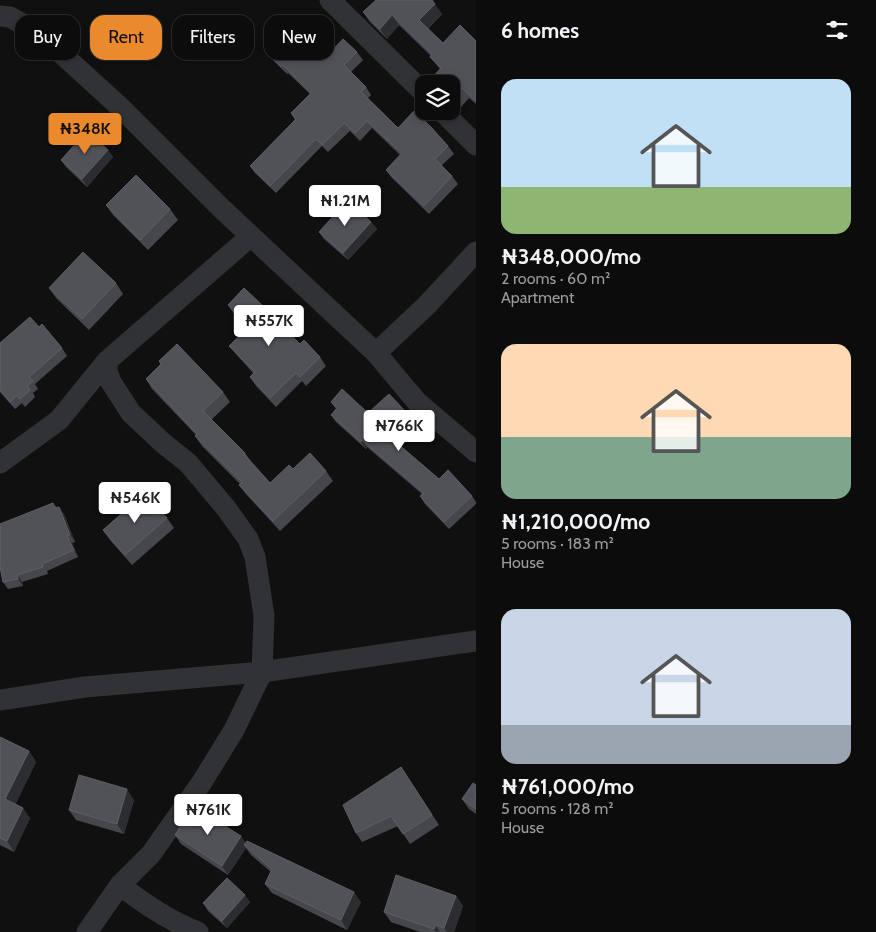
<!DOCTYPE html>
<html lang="en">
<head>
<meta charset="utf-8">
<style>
  :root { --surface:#0c0c0d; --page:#151516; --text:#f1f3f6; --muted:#9a9b9d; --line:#2c2c2e; --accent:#eb892d }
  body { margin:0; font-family:Cabin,sans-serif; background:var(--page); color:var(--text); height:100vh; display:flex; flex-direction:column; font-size:19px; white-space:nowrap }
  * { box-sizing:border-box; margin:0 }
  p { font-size:16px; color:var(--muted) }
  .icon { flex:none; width:28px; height:28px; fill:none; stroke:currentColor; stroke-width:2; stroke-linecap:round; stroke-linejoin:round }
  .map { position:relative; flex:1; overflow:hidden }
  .sheet { display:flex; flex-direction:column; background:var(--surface); width:400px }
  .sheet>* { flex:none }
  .banner { position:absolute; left:15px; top:15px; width:385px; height:45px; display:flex; gap:10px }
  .buttons { position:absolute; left:415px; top:75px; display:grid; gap:10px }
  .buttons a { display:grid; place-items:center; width:45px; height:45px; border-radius:10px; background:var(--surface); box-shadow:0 2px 8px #0003,0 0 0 1px var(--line); font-size:25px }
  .price { position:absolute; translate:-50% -42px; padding:0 11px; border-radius:5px; background:#fff; color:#222; font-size:16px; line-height:32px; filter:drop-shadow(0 1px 2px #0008) }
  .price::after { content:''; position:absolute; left:50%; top:30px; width:15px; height:11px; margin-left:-8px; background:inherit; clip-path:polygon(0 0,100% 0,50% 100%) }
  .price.on { background:var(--accent); color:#111 }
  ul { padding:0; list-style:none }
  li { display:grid; align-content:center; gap:10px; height:265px; padding:0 25px }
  li span { display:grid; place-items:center; height:155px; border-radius:15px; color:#555 }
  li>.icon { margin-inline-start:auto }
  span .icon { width:90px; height:90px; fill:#fffc; stroke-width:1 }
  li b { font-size:21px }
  h2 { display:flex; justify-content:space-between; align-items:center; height:60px; padding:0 25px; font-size:21px }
  .chip { padding:0 18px; border-radius:15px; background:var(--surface); box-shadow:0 2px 8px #0003,0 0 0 1px var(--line); font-size:18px; line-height:45px }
  .chip.on { background:var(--accent); color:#111 }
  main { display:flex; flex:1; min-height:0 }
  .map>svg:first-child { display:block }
</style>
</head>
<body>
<main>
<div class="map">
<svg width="476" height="932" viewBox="0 0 476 932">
  <rect width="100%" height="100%" fill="#101011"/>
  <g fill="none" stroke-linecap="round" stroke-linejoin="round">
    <g stroke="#313236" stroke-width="21">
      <path d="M330,0l94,93"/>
      <path d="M0,16l10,1 30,17 80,73 101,101 155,145 41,49 59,50"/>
      <path d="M442,111l34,34"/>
      <path d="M376,353l51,-48 49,-53"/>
      <path d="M0,463l59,-43 48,-59 144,-125"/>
      <path d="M0,700l85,-13 177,-15 214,-31"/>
      <path d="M120,885c24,19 49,36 78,47"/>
      <path d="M87,932l33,-47 31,-31 51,-72 32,-52 28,-58 2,-56 -9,-59 -7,-18 -22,-31 -38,-45 -25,-20 -32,-30 -20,-31 -4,-11v-10"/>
    </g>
  </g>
  <g fill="#46474c">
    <path d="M363,12l79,2 -14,15 15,14 33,-2v63l-7,-6 -8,9 -10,-9v-14h-13l-5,-7 7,-8 -10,-12 1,-1 -32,-31 -12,14 -17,-17z"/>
    <path d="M309,27l6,8 -3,3 17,16 28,-2 6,8 -12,12 15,15 5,8 -3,3 30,30 50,18 6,8 -13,12 11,10 6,8 -29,30 -38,-37 -5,-7 14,-15 -28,-27 -12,13 -10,-10 -22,21 -6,-6 -46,47 -21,-20 -5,-7 45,-46 -4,-7 19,-19 -22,-21 -1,1 -16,-16 -6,-7z"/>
    <path d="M108,150l5,7 -26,30 -21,-20 -5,-7z"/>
    <path d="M106,205l64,4 8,11 -30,30 -35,-35z"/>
    <path d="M371,222l6,7 -29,31 -24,-21 -5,-7z"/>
    <path d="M116,283l7,11 -34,36 -33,-32 -7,-10z"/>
    <path d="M228,305l35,1 6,9 -1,1 22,22 30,19 6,9 -20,20 -4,-5 -26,26 -20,-21 -6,-9 3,-4 -17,-19 -7,-8 19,-19 -14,-13z"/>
    <path d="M39,327l23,21 5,8 -32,28 3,5 -5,4 2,4 -10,10 -3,-4 -7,6 -15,-17v-49z"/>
    <path d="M159,361l64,31 7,10 -19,18 34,33 7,10 18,20 23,-14 33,2 7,10 -53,50 -34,-37 -7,-9 1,-1 -38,-38 -7,-10 1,-1 -44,-46 -6,-10 15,-15z"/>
    <path d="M331,402l37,11 37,-2 5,7 -20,19 49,42 33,17 4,6v2l-27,25 -24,-25 -5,-8 2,-2 -55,-47 -1,2 -30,-27 -5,-7 5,-6z"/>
    <path d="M53,503l4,5 7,6 11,28 -3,1 6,14 -31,14 1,3 -26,8 1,4 -15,3 -5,-7z"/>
    <path d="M167,518l7,10 -42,37 -22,-25 -7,-10z"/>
    <path d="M0,737l29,14 7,11 -21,42 15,14 -16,34 -14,-7z"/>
    <path d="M401,767l38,58 -29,19 -12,-18 -36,16 -6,-9z"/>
    <path d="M476,785v29l-7,-5 -7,-10z"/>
    <path d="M134,800l-10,34 -48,-14 -7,-10z"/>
    <path d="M175,835l66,1 4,7 116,59 -14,28 -75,-37 -7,-9 6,-12 -20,-17 -5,-7 -18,27 -47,-31z"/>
    <path d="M456,896l7,10 -9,26h-34l-29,-10 -7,-10z"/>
    <path d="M250,902l-23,26 -19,-17 -5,-8z"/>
  </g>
  <g fill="#2c2d30">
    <path d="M435,4l7,10 -16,16 -7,-10z"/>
    <path d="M392,15l7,10 -12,14 -7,-10z"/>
    <path d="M108,150l5,7 -26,30 -5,-8z"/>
    <path d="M371,222l6,7 -29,31 -5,-7z"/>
    <path d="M362,440l5,7 -1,2 -5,-7z"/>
    <path d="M59,507l5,7 11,28 -5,-7z"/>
    <path d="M67,536l5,7 6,14 -4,-7z"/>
    <path d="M17,575l5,7 1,4 -5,-7z"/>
    <path d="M29,751l7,11 -23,48 -8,-11z"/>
    <path d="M127,789l7,11 -10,34 -7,-10z"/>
    <path d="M23,808l7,10 -16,34 -7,-11z"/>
    <path d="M241,836l6,10 -3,-1 2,3 -18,27 -6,-9z"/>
    <path d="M354,892l7,10 -14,28 -6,-10z"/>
    <path d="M245,895l5,7 -23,26 -5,-7z"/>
    <path d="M456,896l7,10 -9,26h-7l-3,-4z"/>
    <path d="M436,925l4,7h-4l-2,-3z"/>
  </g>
  <g fill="#505257" stroke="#5c6065">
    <path d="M376,0h56l3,4 -16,16 24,23 17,-18 16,16v60l-14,-13 -8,9 -3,-2v-11h-11l-7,-7 8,-9 -11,-11 2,-3 -40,-39 -12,14 -17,-17z"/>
    <path d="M298,16l11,11 -3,4 23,23 14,-15 14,13 -13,13 22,22 -5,5 37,36 16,-17 17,16 17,19 -13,13 17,17 -28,30 -38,-36 16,-17 -35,-32 -12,12 -11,-10 -22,22 -6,-6 -46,47 -20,-20 46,-47 -5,-6 20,-20 -28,-28 -2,2 -16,-16z"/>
    <path d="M87,131l21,19 -26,29 -21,-19z"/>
    <path d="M136,175l34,34 -30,31 -34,-35z"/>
    <path d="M348,200l23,22 -28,31 -24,-21z"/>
    <path d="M83,252l33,31 -34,36 -33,-31z"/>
    <path d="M244,288l19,18 -2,2 29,30 2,-2 8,8 4,-4 16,17 -20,20 -4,-4 -26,25 -20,-21 5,-5 -26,-26 21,-20 -22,-21z"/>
    <path d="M30,317l9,10 3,-3 20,24 -33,29 4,4 -6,5 3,4 -10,9 -4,-3 -6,6 -10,-12v-47z"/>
    <path d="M177,344l46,48 -20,19 42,42 -1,1 26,29 19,-18 4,4 17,-16 16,18 -53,50 -34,-36 3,-3 -47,-46 2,-2 -51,-55 15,-15 -2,-3z"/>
    <path d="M342,389l26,24 21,-19 16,17 -22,20 56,48 9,-9 24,26 -28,26 -24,-26 4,-3 -62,-53 -1,2 -30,-27 6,-7 -6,-6z"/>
    <path d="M145,493l22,25 -42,37 -22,-25z"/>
    <path d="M53,503l2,5 4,-1 11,28 -3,1 7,14 -32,14 1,3 -26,8 1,4 -15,3 -3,-15v-43z"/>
    <path d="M0,737l29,14 -24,48 18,9 -16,33 -7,-3z"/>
    <path d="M401,767l31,48 -29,19 -12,-18 -35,17 -13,-28z"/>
    <path d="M79,775l48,14 -10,35 -48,-14z"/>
    <path d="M473,783l3,2v24l-14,-10z"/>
    <path d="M193,806l48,30 -19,30 -47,-31z"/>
    <path d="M247,841l107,51 -13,28 -76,-36 7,-15 -28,-24z"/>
    <path d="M396,875l60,21 -12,32 -8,-3 -2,4 -50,-17z"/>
    <path d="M227,878l18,17 -23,26 -19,-18z"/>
  </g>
</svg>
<div class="buttons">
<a><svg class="icon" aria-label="layers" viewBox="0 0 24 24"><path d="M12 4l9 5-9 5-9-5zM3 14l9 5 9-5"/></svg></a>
</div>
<b class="price on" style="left:85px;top:155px">₦348K</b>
<b class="price" style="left:345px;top:227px">₦1.21M</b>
<b class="price" style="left:269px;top:347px">₦557K</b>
<b class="price" style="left:399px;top:452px">₦766K</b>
<b class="price" style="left:135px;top:524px">₦546K</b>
<b class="price" style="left:208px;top:836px">₦761K</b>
<div class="banner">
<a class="chip">Buy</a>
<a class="chip on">Rent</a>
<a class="chip">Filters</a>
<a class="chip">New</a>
</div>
</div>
<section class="sheet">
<h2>6 homes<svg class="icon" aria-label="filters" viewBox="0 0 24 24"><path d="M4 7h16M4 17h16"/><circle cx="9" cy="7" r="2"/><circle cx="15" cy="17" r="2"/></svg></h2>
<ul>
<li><span style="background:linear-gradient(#bfe0f5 70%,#8fb573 0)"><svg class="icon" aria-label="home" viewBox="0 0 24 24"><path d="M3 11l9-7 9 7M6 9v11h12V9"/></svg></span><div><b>₦348,000/mo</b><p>2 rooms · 60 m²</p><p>Apartment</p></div></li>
<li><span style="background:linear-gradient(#ffd9b3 60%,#7fa58c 0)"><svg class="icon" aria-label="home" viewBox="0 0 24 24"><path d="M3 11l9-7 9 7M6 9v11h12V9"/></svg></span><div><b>₦1,210,000/mo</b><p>5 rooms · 183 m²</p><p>House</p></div></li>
<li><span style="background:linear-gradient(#c9d6e8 75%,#9aa5b1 0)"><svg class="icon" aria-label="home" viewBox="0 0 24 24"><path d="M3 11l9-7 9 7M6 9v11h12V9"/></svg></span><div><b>₦761,000/mo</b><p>5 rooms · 128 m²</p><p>House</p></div></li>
</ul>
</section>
</main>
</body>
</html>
